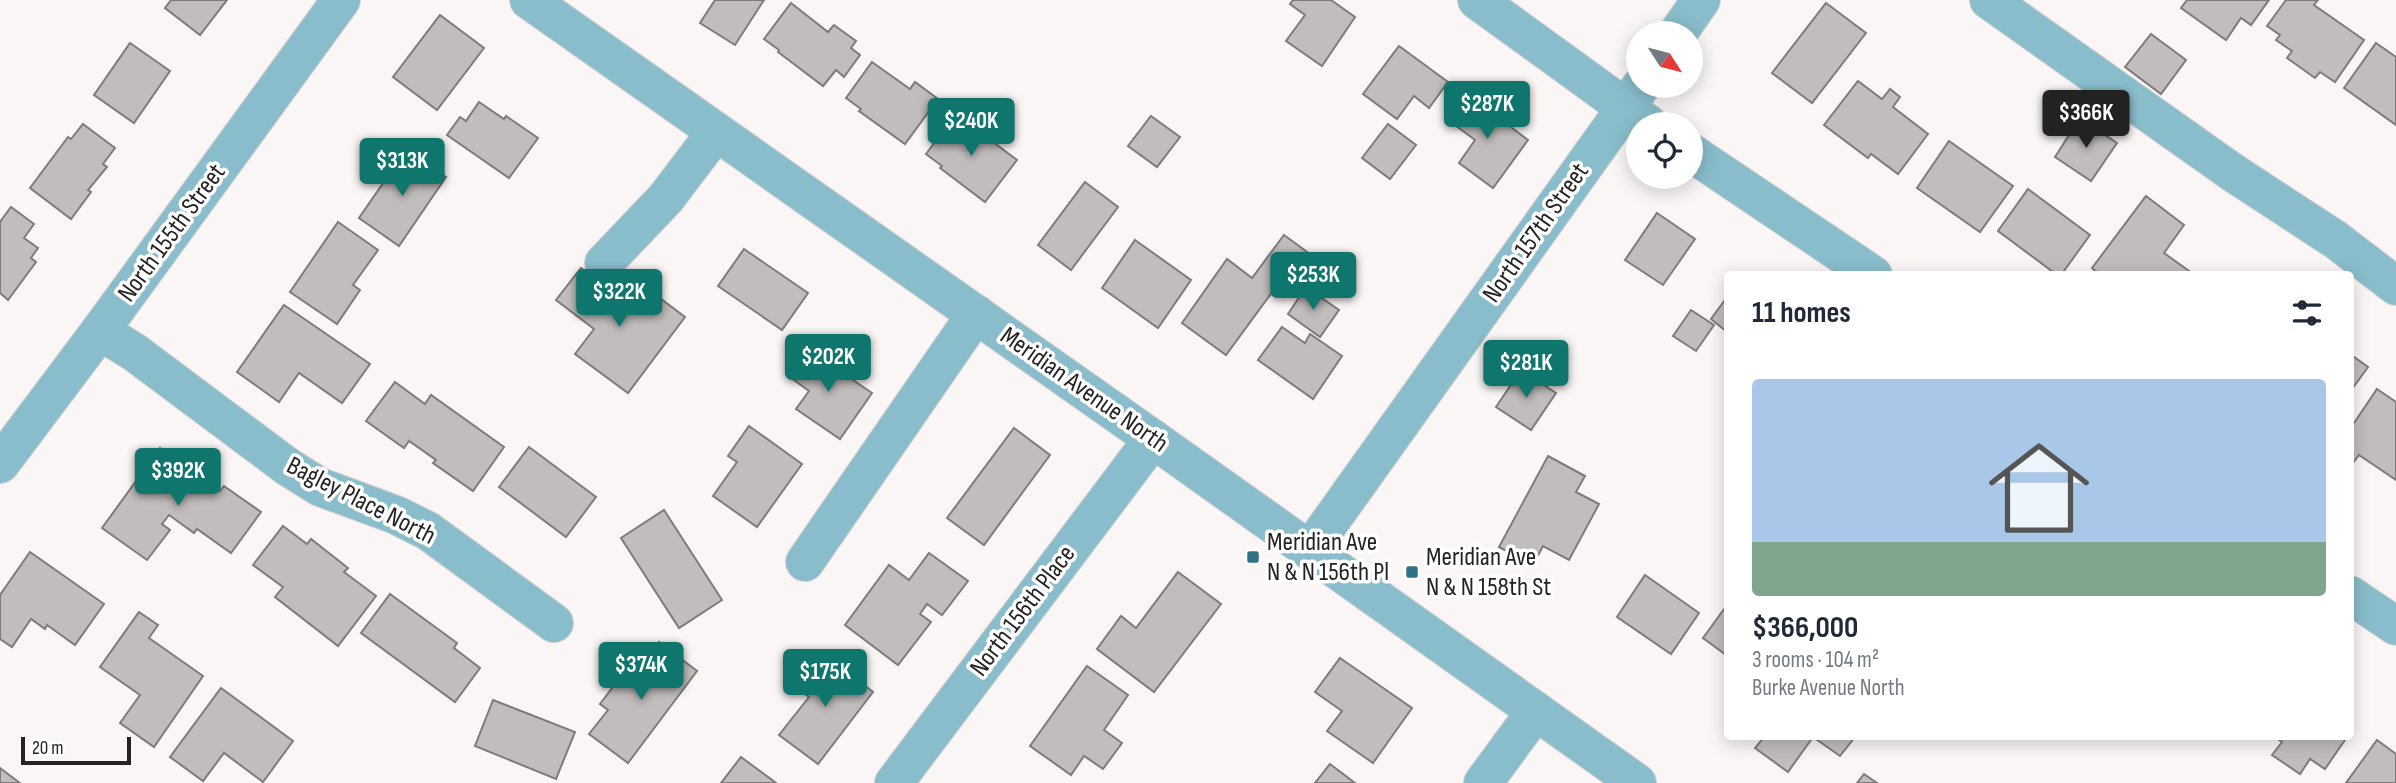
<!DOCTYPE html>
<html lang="en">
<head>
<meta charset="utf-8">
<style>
  :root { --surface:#fff; --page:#f2f2f3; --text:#1f2937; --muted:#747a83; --accent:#0f766e }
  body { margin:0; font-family:"Sofia Sans Condensed",sans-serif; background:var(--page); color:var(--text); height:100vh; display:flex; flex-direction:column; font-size:26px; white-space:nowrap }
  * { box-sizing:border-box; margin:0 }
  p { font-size:23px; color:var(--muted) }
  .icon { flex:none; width:38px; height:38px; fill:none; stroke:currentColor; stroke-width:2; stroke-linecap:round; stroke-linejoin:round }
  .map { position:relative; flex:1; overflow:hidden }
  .details { position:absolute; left:1724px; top:271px; width:630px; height:469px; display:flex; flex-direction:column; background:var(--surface); border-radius:7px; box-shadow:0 4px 18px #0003 }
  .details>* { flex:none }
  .needle { width:46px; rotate:126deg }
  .controls { position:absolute; left:1626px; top:21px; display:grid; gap:14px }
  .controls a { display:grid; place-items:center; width:77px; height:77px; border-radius:50%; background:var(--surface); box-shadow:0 4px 18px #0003; font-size:35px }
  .scale { position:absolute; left:21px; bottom:18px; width:110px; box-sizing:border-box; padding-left:7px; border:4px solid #242222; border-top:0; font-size:19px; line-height:24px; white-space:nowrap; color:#242222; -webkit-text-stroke:5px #fff; paint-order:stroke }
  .price { position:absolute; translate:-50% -60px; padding:0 16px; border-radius:7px; background:var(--accent); color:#fff; font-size:23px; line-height:46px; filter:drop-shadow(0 2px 4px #0008) }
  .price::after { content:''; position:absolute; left:50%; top:42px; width:21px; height:16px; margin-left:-10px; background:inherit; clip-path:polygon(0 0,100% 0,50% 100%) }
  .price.active { background:#222; color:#fff }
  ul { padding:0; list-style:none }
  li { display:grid; align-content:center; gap:14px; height:371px; padding:0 28px }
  li span { display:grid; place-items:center; height:217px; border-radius:7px; color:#555 }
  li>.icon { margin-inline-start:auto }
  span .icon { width:126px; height:126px; fill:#fffc; stroke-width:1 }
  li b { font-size:30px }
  h2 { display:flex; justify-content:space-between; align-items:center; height:84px; padding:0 28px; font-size:30px }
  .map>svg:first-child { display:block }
</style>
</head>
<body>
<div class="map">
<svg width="2396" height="783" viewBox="0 0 2396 783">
  <rect width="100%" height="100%" fill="#fbf6f6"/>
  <g fill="#c2bdbd" stroke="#7f7b7b" stroke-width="2">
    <path d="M171,0h56l-27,35 -35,-27z"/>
    <path d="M715,0h49l-29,45 -35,-22z"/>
    <path d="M1293,0h38l24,17 -33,49 -36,-25 19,-26 -15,-11z"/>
    <path d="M2187,0h82l-18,25 -10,-7 -15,22 -45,-32z"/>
    <path d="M2286,0h32l-4,5 50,35 -29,42 -15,-10 -5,6 -28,-20 5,-7 -16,-11 4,-5 -13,-9z"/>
    <path d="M791,3l37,29 6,-7 22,16 -5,7 9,7 -16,22 -8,-7 -13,16 -45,-34 1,-2 -15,-11z"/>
    <path d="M1826,3l40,30 -54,70 -40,-30z"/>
    <path d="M440,15l44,33 -47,62 -44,-33z"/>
    <path d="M2151,34l35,26 -25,34 -36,-27z"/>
    <path d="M130,43l40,28 -36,52 -40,-28z"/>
    <path d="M2376,43l20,14v68l-52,-37z"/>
    <path d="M1399,46l49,36 -19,26 -15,-12 -17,23 -34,-25z"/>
    <path d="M872,62l38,27 5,-7 23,17 -33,45 -46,-33 2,-2 -15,-11z"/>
    <path d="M1858,81l24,18 8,-10 10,8 -7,10 35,27 -30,40 -27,-20 -3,4 -44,-33z"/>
    <path d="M1467,94l61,46 -35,48 -34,-25 16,-23 -27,-20z"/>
    <path d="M479,102l25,17 2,-3 32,22 -29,40 -62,-43 13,-18 6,4z"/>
    <path d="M956,114l61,46 -32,42 -45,-34 2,-2 -16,-12z"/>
    <path d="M1151,116l29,21 -23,30 -29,-21z"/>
    <path d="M2080,118l37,25 -26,38 -36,-24z"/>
    <path d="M83,124l32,24 -12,16 4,3 -19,23 3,2 -20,27 -41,-31 38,-51 3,2z"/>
    <path d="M1388,124l28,21 -26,34 -28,-21z"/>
    <path d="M1949,141l64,45 -33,46 -63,-44z"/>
    <path d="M406,150l40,27 -47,69 -40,-28z"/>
    <path d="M1085,182l33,25 -47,63 -33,-25z"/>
    <path d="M2028,189l62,46 -29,40h-4l-59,-44z"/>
    <path d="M2146,196l38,29 -20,28 25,18 -3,4h-86l-8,-7z"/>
    <path d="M11,207l23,17 -10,14 14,10 -7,10 5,4 -28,38 -8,-7v-71z"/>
    <path d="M1657,213l38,26 -32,46 -38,-25z"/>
    <path d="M338,222l40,28 -25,35 7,5 -23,34 -47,-32z"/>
    <path d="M1284,235l30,22 -26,34 -10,-7 -52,71 -44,-32 45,-64 25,19z"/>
    <path d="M1135,240l56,40 -33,48 -56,-40z"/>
    <path d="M744,249l64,44 -26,37 -64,-44z"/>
    <path d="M581,268l54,40 14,-18 36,27 -57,76 -53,-39 19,-25 -38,-29z"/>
    <path d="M1306,287l33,23 -19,27 -32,-23z"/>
    <path d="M1727,297v35l-16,-13z"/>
    <path d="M284,305l86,59 -28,39 -43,-30 -20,29 -42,-30z"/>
    <path d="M1691,310l23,15 -18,26 -23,-15z"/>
    <path d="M1282,327l23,16 5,-9 32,22 -29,43 -55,-39z"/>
    <path d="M806,348l66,45 -32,46 -44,-30 13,-18 -22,-16z"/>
    <path d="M2350,354l18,13 -18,25z"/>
    <path d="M1521,370l35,23 -25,37 -35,-23z"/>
    <path d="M395,382l30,22 6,-9 73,52 -31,44 -40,-28 3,-3 -27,-19 -5,7 -38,-27z"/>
    <path d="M2377,389l19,13v78l-37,-25 -9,12v-38z"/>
    <path d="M749,426l53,38 -45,63 -44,-31 24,-34 -9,-6z"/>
    <path d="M1014,428l36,27 -66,90 -37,-27z"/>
    <path d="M529,447l67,50 -30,40 -67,-50z"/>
    <path d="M160,448l60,43 4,-5 37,26 -30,41 -34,-24 -3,4 -25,-18 -7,9 8,6 -23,30 -45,-32z"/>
    <path d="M1548,456l37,20 -9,16 23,12 -30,56 -26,-14 -10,19 -34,-18z"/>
    <path d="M664,510l58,90 -43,28 -58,-90z"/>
    <path d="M283,526l24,18 4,-5 37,29 -4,4 32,24 -38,50 -63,-49 8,-10 -30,-22z"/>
    <path d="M30,552l74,52 -29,41 -28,-20 -2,4 -14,-10 -19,28 -12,-8v-44z"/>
    <path d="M929,553l39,28 -26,34 -15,-11 -7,10 11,8 -33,43 -53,-40 44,-60 20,15z"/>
    <path d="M1178,572l43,32 -67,88 -57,-43 24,-33 15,12z"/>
    <path d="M1645,575l54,38 -28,41 -54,-37z"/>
    <path d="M390,594l67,49 -3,5 26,20 -25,34 -94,-69z"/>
    <path d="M1727,605v49l-1,1 -23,-17z"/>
    <path d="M139,612l19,13 -9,13 54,38 -49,71 -34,-24 20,-28 -40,-28z"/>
    <path d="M659,642l38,29 -69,92 -39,-29 19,-24 -8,-6 28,-37 8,6z"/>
    <path d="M824,654l49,38 -55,72 -39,-29 30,-38 -11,-8z"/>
    <path d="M1340,658l72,50 -39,55 -46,-32 15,-20 -27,-19z"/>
    <path d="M1087,666l41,29 -24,35 18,13 -19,26 -19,-13 -13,19 -41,-29z"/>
    <path d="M221,688l72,53 -30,41 -39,-29 -21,28 -33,-24z"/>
    <path d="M493,700l82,32 -19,47 -81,-33z"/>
    <path d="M1764,737h49l-25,35 -33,-24z"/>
    <path d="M1813,737h42l-15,19z"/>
    <path d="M2275,737h72l-22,32 -15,-10 -10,15 -28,-19 10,-13z"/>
    <path d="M2377,740l19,14v29h-50z"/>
    <path d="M741,757l35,26h-55z"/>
    <path d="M1330,764l25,19h-40z"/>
    <path d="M0,768l20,15h-20z"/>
    <path d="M1864,774l13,9h-20z"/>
  </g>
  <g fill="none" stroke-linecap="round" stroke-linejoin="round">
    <defs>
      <g id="minor">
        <path d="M529,0l624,439 484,344"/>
        <path d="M1477,0l171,124"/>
        <path d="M1989,0l243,172 104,68 60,46"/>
        <path d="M1678,33l23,-33"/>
        <path d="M1690,152l183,123"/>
        <path d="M604,263l62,-65 50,-66"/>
        <path d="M100,331l34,21 154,115 32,20 76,28 32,16 126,92"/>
        <path d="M0,464l100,-133 241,-331"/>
        <path d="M1310,550l331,-464"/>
        <path d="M805,562l171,-248"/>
        <path d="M2350,595l46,31"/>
        <path d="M894,783l259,-344"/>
        <path d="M1483,783l53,-72"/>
      </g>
    </defs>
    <use href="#minor" stroke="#d4d0d0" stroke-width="40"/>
    <use href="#minor" stroke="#89bdcb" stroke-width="38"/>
  </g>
  <g fill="#307384" stroke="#fff" stroke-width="2.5">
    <rect x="1246" y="550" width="14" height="14" rx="3.5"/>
    <rect x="1405" y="565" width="14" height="14" rx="3.5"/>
  </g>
  <g text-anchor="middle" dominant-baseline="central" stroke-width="7" stroke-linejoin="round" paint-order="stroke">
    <g font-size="26" fill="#242222" stroke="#fff">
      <text transform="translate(172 233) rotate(-54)">North 155th Street</text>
      <text transform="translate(1536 233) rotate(-55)">North 157th Street</text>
      <text transform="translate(1084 390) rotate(35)">Meridian Avenue North</text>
      <text transform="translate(361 501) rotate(27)">Bagley Place North</text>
      <text transform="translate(1023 611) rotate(-53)">North 156th Place</text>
    </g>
    <g font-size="26" fill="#242222" stroke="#fff" text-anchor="start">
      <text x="1267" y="542">Meridian Ave<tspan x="1267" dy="30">N &amp; N 156th Pl</tspan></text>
      <text x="1426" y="557">Meridian Ave<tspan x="1426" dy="30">N &amp; N 158th St</tspan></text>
    </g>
  </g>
</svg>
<div class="controls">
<a><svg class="needle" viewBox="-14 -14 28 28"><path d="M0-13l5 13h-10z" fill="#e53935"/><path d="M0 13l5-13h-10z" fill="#747a83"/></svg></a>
<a><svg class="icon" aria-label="locate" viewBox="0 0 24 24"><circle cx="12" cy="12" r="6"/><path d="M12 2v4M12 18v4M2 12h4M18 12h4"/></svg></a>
</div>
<div class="scale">20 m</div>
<b class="price" style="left:1487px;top:141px">$287K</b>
<b class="price active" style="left:2086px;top:150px">$366K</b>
<b class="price" style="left:971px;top:158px">$240K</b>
<b class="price" style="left:402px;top:198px">$313K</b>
<b class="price" style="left:1313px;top:312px">$253K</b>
<b class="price" style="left:619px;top:329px">$322K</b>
<b class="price" style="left:828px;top:394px">$202K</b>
<b class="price" style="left:1526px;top:400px">$281K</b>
<b class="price" style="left:178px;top:508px">$392K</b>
<b class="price" style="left:641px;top:702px">$374K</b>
<b class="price" style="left:825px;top:709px">$175K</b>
<section class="details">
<h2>11 homes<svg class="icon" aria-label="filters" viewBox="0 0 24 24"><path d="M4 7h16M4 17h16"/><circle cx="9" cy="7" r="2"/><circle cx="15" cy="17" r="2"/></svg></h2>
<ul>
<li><span style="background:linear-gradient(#a9c7e8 75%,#7fa58c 0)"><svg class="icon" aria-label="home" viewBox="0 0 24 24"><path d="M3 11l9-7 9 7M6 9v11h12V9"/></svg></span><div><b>$366,000</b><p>3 rooms · 104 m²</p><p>Burke Avenue North</p></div></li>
</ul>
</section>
</div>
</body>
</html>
